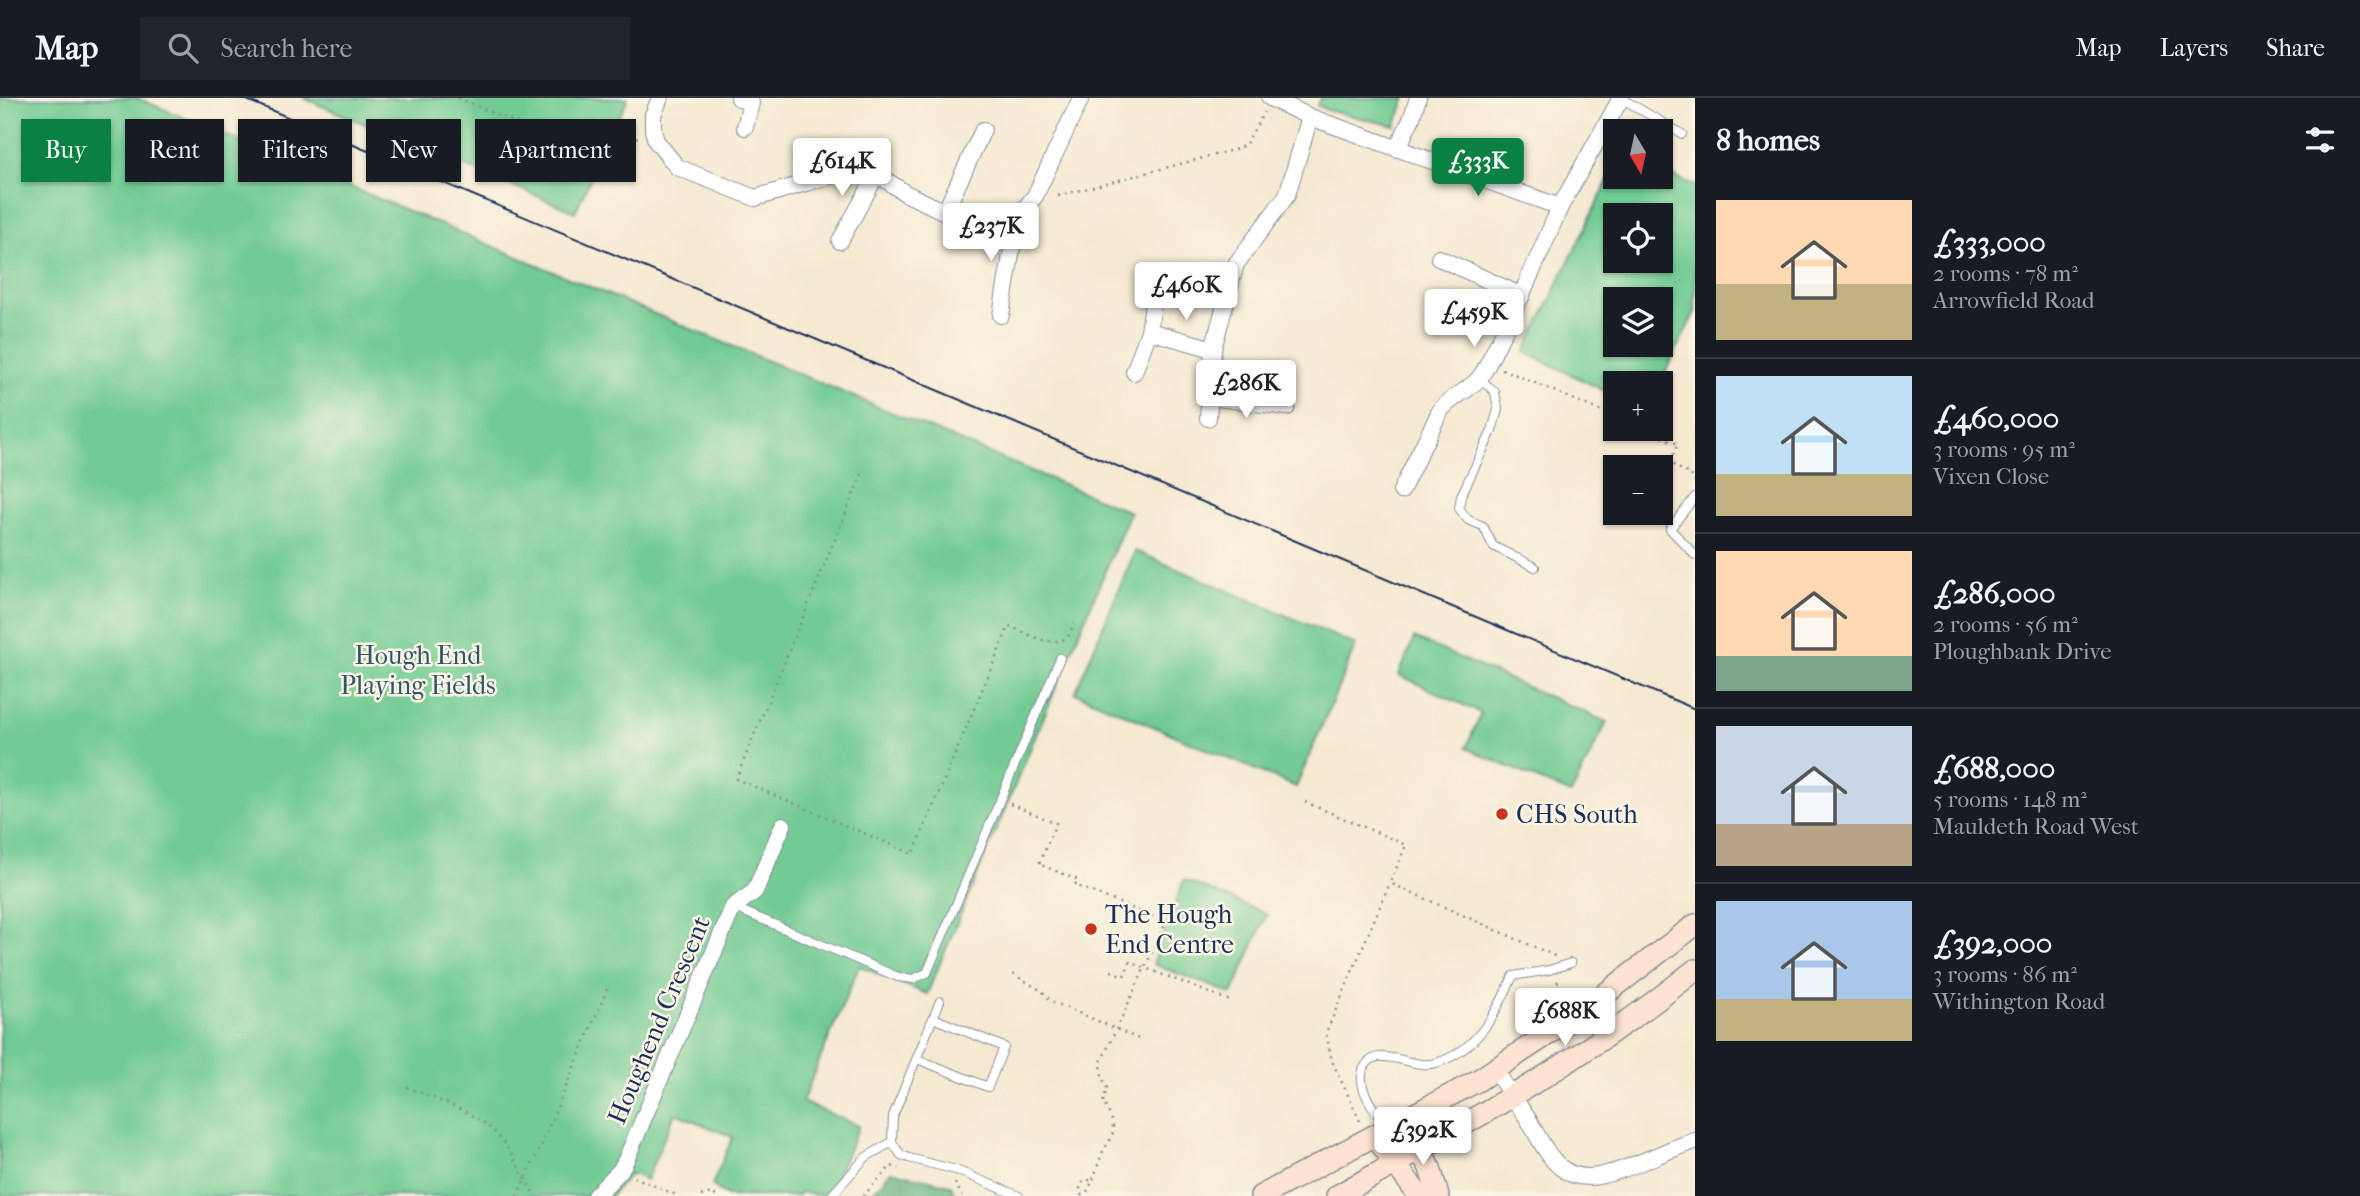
<!DOCTYPE html>
<html lang="en">
<head>
<meta charset="utf-8">
<style>
  :root { --surface:#171b24; --page:#20242c; --text:#f1f3f6; --muted:#9ea1a6; --line:#363941; --accent:#0b8043 }
  body { margin:0; font-family:"IM FELL French Canon",serif; background:var(--page); color:var(--text); height:100vh; display:flex; flex-direction:column; font-size:26px; white-space:nowrap }
  * { box-sizing:border-box; margin:0 }
  p { font-size:23px; color:var(--muted) }
  .icon { flex:none; width:38px; height:38px; fill:none; stroke:currentColor; stroke-width:2; stroke-linecap:round; stroke-linejoin:round }
  .map { position:relative; flex:1; overflow:hidden }
  .drawer { display:flex; flex-direction:column; background:var(--surface); width:665px }
  .drawer>* { flex:none }
  .guide { position:absolute; left:21px; top:21px; width:665px; height:63px; display:flex; gap:14px }
  .needle { width:46px; rotate:171deg }
  .buttons { position:absolute; left:1603px; top:21px; display:grid; gap:14px }
  .buttons a { display:grid; place-items:center; width:70px; height:70px; border-radius:0px; background:var(--surface); box-shadow:0 2px 5px #0004; font-size:35px }
  .price { position:absolute; translate:-50% -60px; padding:0 16px; border-radius:7px; background:#fff; color:#222; font-size:23px; line-height:46px; filter:drop-shadow(0 2px 4px #0008) }
  .price::after { content:''; position:absolute; left:50%; top:42px; width:21px; height:16px; margin-left:-10px; background:inherit; clip-path:polygon(0 0,100% 0,50% 100%) }
  .price.current { background:var(--accent); color:#fff }
  ul { padding:0; list-style:none }
  li { display:flex; align-items:center; gap:21px; height:175px; padding:0 21px }
  li+li { border-top:2px solid var(--line) }
  li span { display:grid; place-items:center; flex:none; width:196px; height:140px; border-radius:0px; color:#555 }
  li>.icon { margin-inline-start:auto }
  span .icon { width:84px; height:84px; fill:#fffc; stroke-width:1 }
  li b { font-size:30px }
  h2 { display:flex; justify-content:space-between; align-items:center; height:84px; padding:0 21px; font-size:30px }
  .tag { padding:0 24px; border-radius:0px; background:var(--surface); box-shadow:0 2px 5px #0004; font-size:24px; line-height:63px }
  .tag.current { background:var(--accent); color:#fff }
  header { display:flex; align-items:center; gap:42px; box-sizing:border-box; height:98px; padding:0 35px; background:var(--surface); border-bottom:2px solid var(--line) }
  header strong { font-size:33px }
  nav { display:flex; gap:38px; margin-inline-start:auto; font-size:24px }
  .search { width:490px; height:63px; background:var(--page); display:flex; align-items:center; gap:18px; box-sizing:border-box; padding:0 24px; border-radius:0px; color:var(--muted); font-size:26px }
  main { display:flex; flex:1; min-height:0 }
  .map>svg:first-child { display:block }
</style>
</head>
<body>
<header>
<strong>Map</strong>
<div class="search"><svg class="icon" aria-label="search" viewBox="0 0 24 24"><circle cx="10" cy="10" r="6"/><path d="M15 15l6 6"/></svg>Search here</div>
<nav><a>Map</a><a>Layers</a><a>Share</a></nav>
</header>
<main>
<div class="map">
<svg width="1695" height="1098" viewBox="0 0 1695 1098">
  <rect width="100%" height="100%" fill="#fcf5e5"/>
  <filter id="ink" filterUnits="userSpaceOnUse"><feTurbulence type="fractalNoise" baseFrequency=".0143" numOctaves="2"/><feDisplacementMap in="SourceGraphic" scale="14" xChannelSelector="R" yChannelSelector="G"/><feConvolveMatrix kernelMatrix="1 2 1 2 8 2 1 2 1" color-interpolation-filters="sRGB"/></filter>
  <filter id="wash" filterUnits="userSpaceOnUse"><feTurbulence type="fractalNoise" baseFrequency=".00686" numOctaves="4" result="noise"/><feDisplacementMap in="SourceGraphic" scale="28" xChannelSelector="R" yChannelSelector="G"/><feGaussianBlur stdDeviation="1.57" result="paint"/><feColorMatrix in="noise" values="0 0 0 0 0 0 0 0 0 0 0 0 0 0 0 0 0 1.4 0 .05"/><feComposite in="paint" operator="in"/></filter>
  <g filter="url(#wash)">
    <rect width="100%" height="100%" fill="#f5ead1"/>
    <g fill="#71cb92" stroke="#467d78" stroke-width="2" fill-rule="evenodd">
      <path d="M0,0h137l993,414 -203,482 -68,-28 -57,136 57,24 -26,59 -11,11 -21,-4 -4,4h-70l-15,-11 21,-48 -58,-24 -29,67 -15,-7 -21,23h-610z"/>
      <path d="M303,0h325l-53,114z"/>
      <path d="M1321,0h85l-11,28 -68,-16 -10,-5z"/>
      <path d="M1615,68v11h46v-7l34,16v126l-35,71h-45v13l-90,-44zM1615,117h46v46h-46zM1615,201h46v46h-46z"/>
      <path d="M1135,453l221,94 -60,142 -221,-94z"/>
      <path d="M1414,540l193,84 -36,72 -105,-46 15,-35 -82,-38z"/>
      <path d="M1184,782l83,34 -35,80 -79,-30z"/>
    </g>
    <path fill="#5caf7c" stroke="#3c6f6d" stroke-width="2" d="M891,1073l60,14 5,11h-87z"/>
  </g>
  <g filter="url(#ink)">
    <g fill="none" stroke-linecap="round" stroke-linejoin="round">
      <defs>
        <g id="lane">
          <path d="M1621,0l61,36"/>
          <path d="M1479,280l16,14 3,17 -6,22 -31,65 -2,12 9,12 15,6 10,20 42,21"/>
          <path d="M1695,399l-25,32 25,26"/>
          <path d="M733,809l165,70 15,2 14,-6 133,-315"/>
          <path d="M940,903l-47,115 -1,26 9,13 8,3 47,12 63,26"/>
          <path d="M917,961l71,28 16,-40 -71,-29"/>
          <path d="M1388,1031c-11,-16 -35,-43 -23,-63 4,-6 11,-10 18,-9 17,0 37,11 53,6 41,-12 61,-51 77,-87l36,-6 22,-7"/>
          <path d="M831,1098l35,-39 26,-15"/>
        </g>
        <g id="street">
          <path d="M660,0l-7,17v15l3,11 21,26 78,31 84,-25 38,1 28,19 40,19 23,9 27,2 22,-5 18,-22 46,-98"/>
          <path d="M739,0l12,5 -6,24"/>
          <path d="M1270,0l40,19 250,90 61,-109"/>
          <path d="M1397,51l14,-29 7,-22"/>
          <path d="M945,114l38,-82"/>
          <path d="M840,143l37,-67"/>
          <path d="M1439,160l83,38"/>
          <path d="M1001,217l16,-97"/>
          <path d="M1149,233l64,18"/>
          <path d="M1134,274l15,-41 8,-53"/>
          <path d="M1210,299l77,10"/>
          <path d="M1208,320l5,-69 23,-85 51,-69 23,-78"/>
          <path d="M1401,393l39,-80c11,-15 30,-20 41,-35 9,-14 15,-30 23,-44 20,-41 38,-83 56,-125"/>
          <path d="M1495,971c10,18 22,33 33,50 18,30 30,67 75,56 32,-7 61,-25 92,-34"/>
          <path d="M595,1098l25,-25 6,-11 107,-253 22,-16 28,-66"/>
        </g>
        <g id="secondary">
          <path d="M1375,1038l44,60"/>
          <path d="M1414,1041l16,29 8,28"/>
          <path d="M1261,1098l216,-115 106,-70 112,-86"/>
          <path d="M1337,1098c123,-69 248,-136 358,-226"/>
        </g>
      </defs>
      <use href="#lane" stroke="#888c98" stroke-width="10"/>
      <use href="#street" stroke="#888c98" stroke-width="18"/>
      <use href="#secondary" stroke="#888c98" stroke-width="24"/>
      <g stroke="#888c98" stroke-width="2.5" stroke-dasharray="2 5" stroke-linecap="butt">
        <path d="M458,0l110,47c25,6 49,2 72,-9"/>
        <path d="M1058,98l179,-47 9,-5 18,-32"/>
        <path d="M1502,271l113,48"/>
        <path d="M1642,331l36,15 -8,19 25,15v9"/>
        <path d="M862,376l-126,305 177,75 96,-228c18,7 41,23 59,11l6,-14"/>
        <path d="M1305,704l101,43 -16,38 165,73"/>
        <path d="M1010,706l46,19 -17,41 39,16 -3,5 91,37 -65,140 1,14 5,12 -4,14c4,8 10,17 10,26 1,11 -8,17 -11,26 -6,15 -8,29 -18,42"/>
        <path d="M1111,873l13,5 6,-14 103,40"/>
        <path d="M1013,876l29,17 9,10 88,38"/>
        <path d="M1529,925l30,-43"/>
        <path d="M407,989c29,13 69,24 91,49 16,18 24,41 38,60"/>
        <path d="M1360,1023l-28,-60 -6,-28 64,-150"/>
        <path d="M634,1079l45,19"/>
        <path d="M955,1085l7,13"/>
        <path d="M517,1098l23,-48 68,-161"/>
        <path d="M701,1098l10,-3 5,3"/>
        <path d="M863,1098l28,-30 8,2"/>
        <path d="M1082,1098c-4,-6 -2,-10 3,-16h9"/>
      </g>
      <use href="#lane" stroke="#fff" stroke-width="8"/>
      <use href="#street" stroke="#fff" stroke-width="16"/>
      <use href="#secondary" stroke="#fee3d2" stroke-width="21"/>
      <path stroke="#1b2f5e" stroke-width="2" d="M242,0l1453,611"/>
    </g>
  </g>
  <g fill="#c8321e" stroke="#fcf5e5" stroke-width="2.5">
    <circle cx="1502" cy="716" r="7"/>
    <circle cx="1091" cy="831" r="7"/>
  </g>
  <g text-anchor="middle" dominant-baseline="central" stroke-width="5" stroke-linejoin="round" paint-order="stroke">
    <g font-size="26" fill="#30566b" stroke="#fcf5e5">
      <text x="418" y="557">Hough End<tspan x="418" dy="30">Playing Fields</tspan></text>
    </g>
    <g font-size="26" fill="#1b2f5e" stroke="#fcf5e5" text-anchor="start">
      <text x="1516" y="716">CHS South</text>
      <text x="1105" y="816">The Hough<tspan x="1105" dy="30">End Centre</tspan></text>
    </g>
    <g font-size="26" fill="#1b2f5e" stroke="#fcf5e5">
      <text transform="translate(659 922) rotate(-67)">Houghend Crescent</text>
    </g>
  </g>
</svg>
<div class="buttons">
<a><svg class="needle" viewBox="-14 -14 28 28"><path d="M0-13l5 13h-10z" fill="#e53935"/><path d="M0 13l5-13h-10z" fill="#9ea1a6"/></svg></a>
<a><svg class="icon" aria-label="locate" viewBox="0 0 24 24"><circle cx="12" cy="12" r="6"/><path d="M12 2v4M12 18v4M2 12h4M18 12h4"/></svg></a>
<a><svg class="icon" aria-label="layers" viewBox="0 0 24 24"><path d="M12 4l9 5-9 5-9-5zM3 14l9 5 9-5"/></svg></a>
<a>+</a>
<a>−</a>
</div>
<b class="price" style="left:842px;top:100px">£614K</b>
<b class="price current" style="left:1478px;top:100px">£333K</b>
<b class="price" style="left:991px;top:165px">£237K</b>
<b class="price" style="left:1186px;top:224px">£460K</b>
<b class="price" style="left:1474px;top:251px">£459K</b>
<b class="price" style="left:1246px;top:322px">£286K</b>
<b class="price" style="left:1565px;top:950px">£688K</b>
<b class="price" style="left:1423px;top:1069px">£392K</b>
<div class="guide">
<a class="tag current">Buy</a>
<a class="tag">Rent</a>
<a class="tag">Filters</a>
<a class="tag">New</a>
<a class="tag">Apartment</a>
</div>
</div>
<section class="drawer">
<h2>8 homes<svg class="icon" aria-label="filters" viewBox="0 0 24 24"><path d="M4 7h16M4 17h16"/><circle cx="9" cy="7" r="2"/><circle cx="15" cy="17" r="2"/></svg></h2>
<ul>
<li><span style="background:linear-gradient(#ffd9b3 60%,#c2b280 0)"><svg class="icon" aria-label="home" viewBox="0 0 24 24"><path d="M3 11l9-7 9 7M6 9v11h12V9"/></svg></span><div><b>£333,000</b><p>2 rooms · 78 m²</p><p>Arrowfield Road</p></div></li>
<li><span style="background:linear-gradient(#bfe0f5 70%,#c2b280 0)"><svg class="icon" aria-label="home" viewBox="0 0 24 24"><path d="M3 11l9-7 9 7M6 9v11h12V9"/></svg></span><div><b>£460,000</b><p>3 rooms · 95 m²</p><p>Vixen Close</p></div></li>
<li><span style="background:linear-gradient(#ffd9b3 75%,#7fa58c 0)"><svg class="icon" aria-label="home" viewBox="0 0 24 24"><path d="M3 11l9-7 9 7M6 9v11h12V9"/></svg></span><div><b>£286,000</b><p>2 rooms · 56 m²</p><p>Ploughbank Drive</p></div></li>
<li><span style="background:linear-gradient(#c9d6e8 70%,#b9a48a 0)"><svg class="icon" aria-label="home" viewBox="0 0 24 24"><path d="M3 11l9-7 9 7M6 9v11h12V9"/></svg></span><div><b>£688,000</b><p>5 rooms · 148 m²</p><p>Mauldeth Road West</p></div></li>
<li><span style="background:linear-gradient(#a9c7e8 70%,#c2b280 0)"><svg class="icon" aria-label="home" viewBox="0 0 24 24"><path d="M3 11l9-7 9 7M6 9v11h12V9"/></svg></span><div><b>£392,000</b><p>3 rooms · 86 m²</p><p>Withington Road</p></div></li>
</ul>
</section>
</main>
</body>
</html>
